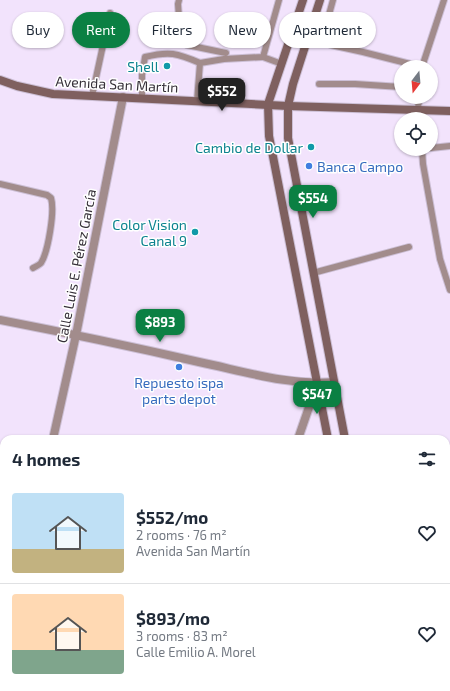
<!DOCTYPE html>
<html lang="en">
<head>
<meta charset="utf-8">
<style>
  :root { --surface:#fff; --page:#f6f6f7; --text:#1f2937; --muted:#747a83; --line:#e0e1e3; --accent:#0b8043 }
  body { margin:0; font-family:"Exo 2",sans-serif; background:var(--page); color:var(--text); height:100vh; display:flex; flex-direction:column; font-size:15px; white-space:nowrap }
  * { box-sizing:border-box; margin:0 }
  p { font-size:13px; color:var(--muted) }
  .icon { flex:none; width:22px; height:22px; fill:none; stroke:currentColor; stroke-width:2; stroke-linecap:round; stroke-linejoin:round }
  .map { position:relative; flex:1; overflow:hidden }
  .details { position:absolute; left:0px; top:435px; width:450px; height:256px; display:flex; flex-direction:column; background:var(--surface); border-radius:12px 12px 0 0; box-shadow:0 1px 3px #0004 }
  .details>* { flex:none }
  .banner { position:absolute; left:12px; top:12px; width:426px; height:36px; display:flex; gap:8px }
  .needle { width:26px; rotate:196deg }
  .fabs { position:absolute; left:394px; top:60px; display:grid; gap:8px }
  .fabs a { display:grid; place-items:center; width:44px; height:44px; border-radius:50%; background:var(--surface); box-shadow:0 1px 3px #0004; font-size:20px }
  .price { position:absolute; translate:-50% -34px; padding:0 9px; border-radius:8px; background:var(--accent); color:#fff; font-size:13px; line-height:26px; filter:drop-shadow(0 1px 2px #0008) }
  .price::after { content:''; position:absolute; left:50%; top:24px; width:12px; height:9px; margin-left:-6px; background:inherit; clip-path:polygon(0 0,100% 0,50% 100%) }
  .price.active { background:#222; color:#fff }
  ul { padding:0; list-style:none }
  li { display:flex; align-items:center; gap:12px; height:100px; padding:0 12px }
  li+li { border-top:1px solid var(--line) }
  li span { display:grid; place-items:center; flex:none; width:112px; height:80px; border-radius:4px; color:#555 }
  li>.icon { margin-inline-start:auto }
  span .icon { width:48px; height:48px; fill:#fffc; stroke-width:1 }
  li b { font-size:17px }
  h2 { display:flex; justify-content:space-between; align-items:center; height:48px; padding:0 12px; font-size:17px }
  .chip { padding:0 14px; border-radius:18px; background:var(--surface); box-shadow:0 1px 3px #0004; font-size:14px; line-height:36px }
  .chip.active { background:var(--accent); color:#fff }
  .map>svg:first-child { display:block }
</style>
</head>
<body>
<div class="map">
<svg width="450" height="691" viewBox="0 0 450 691">
  <rect width="100%" height="100%" fill="#f2e3fc"/>
  <g fill="none" stroke-linecap="round" stroke-linejoin="round">
    <defs>
      <g id="lane">
        <path d="M179,0l-1,4 2,28 2,7 5,6 39,8"/>
        <path d="M333,0l-8,29 6,16 32,7 59,15"/>
        <path d="M263,57l19,7"/>
        <path d="M422,67l22,-67"/>
        <path d="M319,84h36l46,3"/>
        <path d="M92,96l18,-83"/>
        <path d="M142,98v-23l3,-18c24,-6 32,-4 55,6"/>
        <path d="M197,101l3,-38 24,-4 39,-2 16,-57"/>
        <path d="M419,119l-1,-9 1,-13"/>
        <path d="M431,148l19,-2"/>
        <path d="M422,149l1,15 17,95 10,31"/>
        <path d="M0,184l47,11 4,3c4,13 -3,54 -10,65 -2,2 -6,4 -8,5"/>
        <path d="M313,273l96,-26"/>
        <path d="M446,582l4,-1"/>
        <path d="M147,687l22,4"/>
      </g>
      <g id="street">
        <path d="M0,320c67,13 133,27 199,42 44,9 90,24 135,20"/>
        <path d="M53,439l23,-104 47,-238"/>
        <path d="M298,439l19,-55"/>
        <path d="M0,561l4,1"/>
        <path d="M1,691l3,-14"/>
        <path d="M238,691l1,-4"/>
      </g>
      <g id="secondary">
        <path d="M303,0l-35,104 1,32 59,303"/>
        <path d="M320,0l-27,84 -5,22v32l57,301"/>
        <path d="M0,80l17,6 36,8 235,12 162,5"/>
        <path d="M378,687l1,4"/>
        <path d="M392,687l1,4"/>
      </g>
    </defs>
    <use href="#lane" stroke="#ccbfd5" stroke-width="8"/>
    <use href="#street" stroke="#ccbfd5" stroke-width="10"/>
    <use href="#secondary" stroke="#ccbfd5" stroke-width="10"/>
    <use href="#lane" stroke="#a28c8c" stroke-width="6"/>
    <use href="#street" stroke="#a28c8c" stroke-width="8"/>
    <use href="#secondary" stroke="#7f605f" stroke-width="8"/>
  </g>
  <g fill="#0f9aa8" stroke="#fff" stroke-width="1.5">
    <circle cx="167" cy="66" r="4"/>
    <circle cx="311" cy="147" r="4"/>
    <circle cx="195" cy="232" r="4"/>
  </g>
  <g fill="#3f7fe0" stroke="#fff" stroke-width="1.5">
    <circle cx="309" cy="166" r="4"/>
    <circle cx="179" cy="367" r="4"/>
  </g>
  <g text-anchor="middle" dominant-baseline="central" stroke-width="3" stroke-linejoin="round" paint-order="stroke">
    <g font-size="14" fill="#0d838f" stroke="#fff" text-anchor="end">
      <text x="159" y="66">Shell</text>
      <text x="303" y="147">Cambio de Dollar</text>
      <text x="187" y="224">Color Vision<tspan x="187" dy="16">Canal 9</tspan></text>
    </g>
    <g font-size="14" fill="#352f38" stroke="#fff">
      <text transform="translate(117 84) rotate(3)">Avenida San Martín</text>
      <text transform="translate(76 266) rotate(-79)">Calle Luis E. Pérez García</text>
    </g>
    <g font-size="14" fill="#366cbe" stroke="#fff" text-anchor="start">
      <text x="317" y="166">Banca Campo</text>
      <text x="179" y="382" text-anchor="middle">Repuesto ispa<tspan x="179" dy="16">parts depot</tspan></text>
    </g>
  </g>
</svg>
<div class="fabs">
<a><svg class="needle" viewBox="-14 -14 28 28"><path d="M0-13l5 13h-10z" fill="#e53935"/><path d="M0 13l5-13h-10z" fill="#747a83"/></svg></a>
<a><svg class="icon" aria-label="locate" viewBox="0 0 24 24"><circle cx="12" cy="12" r="6"/><path d="M12 2v4M12 18v4M2 12h4M18 12h4"/></svg></a>
</div>
<b class="price active" style="left:222px;top:112px">$552</b>
<b class="price" style="left:313px;top:219px">$554</b>
<b class="price" style="left:160px;top:343px">$893</b>
<b class="price" style="left:317px;top:415px">$547</b>
<div class="banner">
<a class="chip">Buy</a>
<a class="chip active">Rent</a>
<a class="chip">Filters</a>
<a class="chip">New</a>
<a class="chip">Apartment</a>
</div>
<section class="details">
<h2>4 homes<svg class="icon" aria-label="filters" viewBox="0 0 24 24"><path d="M4 7h16M4 17h16"/><circle cx="9" cy="7" r="2"/><circle cx="15" cy="17" r="2"/></svg></h2>
<ul>
<li><span style="background:linear-gradient(#bfe0f5 70%,#c2b280 0)"><svg class="icon" aria-label="home" viewBox="0 0 24 24"><path d="M3 11l9-7 9 7M6 9v11h12V9"/></svg></span><div><b>$552/mo</b><p>2 rooms · 76 m²</p><p>Avenida San Martín</p></div><svg class="icon" aria-label="heart" viewBox="0 0 24 24"><path d="M12 20l-8-8c-3-5 5-10 8-4 3-6 11-1 8 4z"/></svg></li>
<li><span style="background:linear-gradient(#ffd9b3 70%,#7fa58c 0)"><svg class="icon" aria-label="home" viewBox="0 0 24 24"><path d="M3 11l9-7 9 7M6 9v11h12V9"/></svg></span><div><b>$893/mo</b><p>3 rooms · 83 m²</p><p>Calle Emilio A. Morel</p></div><svg class="icon" aria-label="heart" viewBox="0 0 24 24"><path d="M12 20l-8-8c-3-5 5-10 8-4 3-6 11-1 8 4z"/></svg></li>
</ul>
</section>
</div>
</body>
</html>
